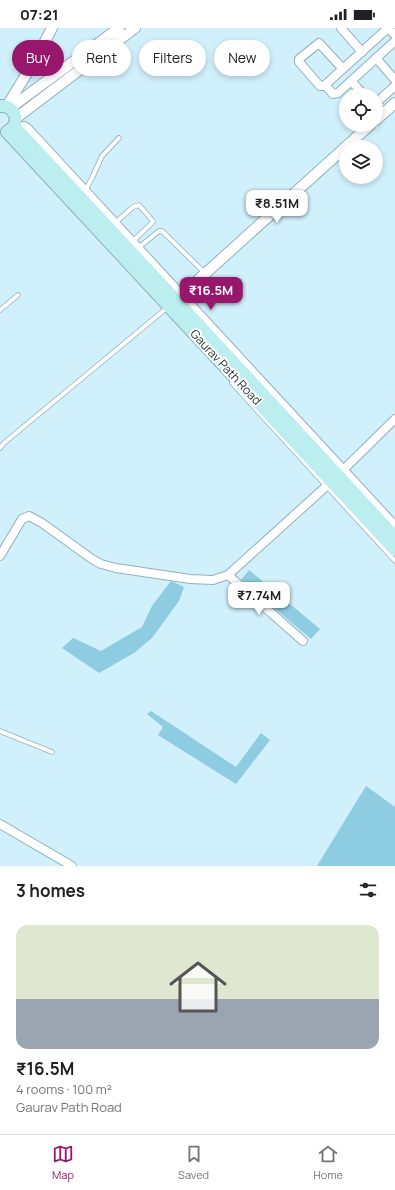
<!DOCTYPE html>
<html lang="en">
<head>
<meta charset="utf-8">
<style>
  :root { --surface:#fff; --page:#f2f2f2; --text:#202124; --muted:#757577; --line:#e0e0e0; --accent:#98166c }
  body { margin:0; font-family:Manrope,sans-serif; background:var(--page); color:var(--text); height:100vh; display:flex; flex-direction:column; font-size:15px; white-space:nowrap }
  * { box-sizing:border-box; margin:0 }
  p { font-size:13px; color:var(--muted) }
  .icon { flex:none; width:22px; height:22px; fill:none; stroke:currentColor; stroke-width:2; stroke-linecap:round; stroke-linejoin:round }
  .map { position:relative; height:838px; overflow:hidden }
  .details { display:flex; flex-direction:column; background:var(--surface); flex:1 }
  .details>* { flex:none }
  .banner { position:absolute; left:12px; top:12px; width:371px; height:36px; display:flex; gap:8px }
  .controls { position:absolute; left:339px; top:60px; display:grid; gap:8px }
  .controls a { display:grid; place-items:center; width:44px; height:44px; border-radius:50%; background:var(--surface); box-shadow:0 2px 6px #0003; font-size:20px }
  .price { position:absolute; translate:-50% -34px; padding:0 9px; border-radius:8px; background:#fff; color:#222; font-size:13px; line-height:26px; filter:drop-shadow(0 1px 2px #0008) }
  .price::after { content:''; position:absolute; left:50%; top:24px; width:12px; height:9px; margin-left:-6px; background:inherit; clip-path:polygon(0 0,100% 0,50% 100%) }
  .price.on { background:var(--accent); color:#fff }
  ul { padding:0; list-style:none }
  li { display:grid; align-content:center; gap:8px; height:212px; padding:0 16px }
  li+li { border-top:1px solid var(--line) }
  li span { display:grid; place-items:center; height:124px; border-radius:12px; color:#555 }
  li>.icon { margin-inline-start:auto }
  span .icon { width:72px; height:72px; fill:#fffc; stroke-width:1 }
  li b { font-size:17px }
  h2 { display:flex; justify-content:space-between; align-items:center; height:48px; padding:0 16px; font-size:17px }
  .pill { padding:0 14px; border-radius:18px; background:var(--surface); box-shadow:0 2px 6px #0003; font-size:14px; line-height:36px }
  .pill.on { background:var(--accent); color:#fff }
  .status { display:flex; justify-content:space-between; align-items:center; height:28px; padding:0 20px; background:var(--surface); direction:ltr }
  .status svg { height:11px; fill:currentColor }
  .dock { display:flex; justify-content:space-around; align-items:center; height:56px; border-top:1px solid var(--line); background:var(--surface); font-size:11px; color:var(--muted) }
  .dock a { display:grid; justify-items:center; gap:2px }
  .dock .on { color:var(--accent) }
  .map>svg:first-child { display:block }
</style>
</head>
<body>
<div class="status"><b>07:21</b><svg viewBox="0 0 49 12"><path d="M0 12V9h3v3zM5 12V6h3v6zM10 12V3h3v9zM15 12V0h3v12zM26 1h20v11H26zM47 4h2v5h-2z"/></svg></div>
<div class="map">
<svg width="395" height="838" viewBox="0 0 395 838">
  <rect width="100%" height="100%" fill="#d0f0fb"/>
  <g fill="#8ecce1">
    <path d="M249,542l71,59 -9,10 -70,-59z"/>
    <path d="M171,553l13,6 -5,14 -27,37 -18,15 -35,20 -37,-25 11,-10 28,13 41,-24 10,-21z"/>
    <path d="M151,683l85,56 25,-34 9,7 -34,44 -78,-49 5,-8 -16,-13z"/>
    <path d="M366,758l29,21v59h-78z"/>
  </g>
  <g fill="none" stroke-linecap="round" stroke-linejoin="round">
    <defs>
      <g id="service">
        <path d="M85,163l7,-13 10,-22 17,-18"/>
        <path d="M115,195l18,-16 6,-2 13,15 1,2 -21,20"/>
        <path d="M138,220l21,-17h3l43,42"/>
        <path d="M0,282l18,-15"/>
        <path d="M232,355l163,178"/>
        <path d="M0,420l4,-5 164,-136"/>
        <path d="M0,703l52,21"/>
      </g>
      <g id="minor">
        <path d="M341,0l21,24"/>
        <path d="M388,0l7,7"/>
        <path d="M376,30l19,22"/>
        <path d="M343,41l-24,-26 -20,16v3l21,24h3l2,-1 63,-57"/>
        <path d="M351,53l13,14"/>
        <path d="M325,57l8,9 5,-1 57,-52"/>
        <path d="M376,75l19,-17"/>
        <path d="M0,528l22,-37 7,-3 13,7 50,36 9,5 15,4 74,11 23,1 15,-5 103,-93 64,-63"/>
        <path d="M228,547l75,66"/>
        <path d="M0,796l72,42"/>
      </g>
      <g id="tertiary">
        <path d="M7,78l31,-51 14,-27"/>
        <path d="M10,80l109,-80"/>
        <path d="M16,90l119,-90"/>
        <path d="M376,92l19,-17"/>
        <path d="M17,101l7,-2 3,2 368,398"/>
        <path d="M177,271l193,-174"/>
      </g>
      <g id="secondary">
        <path d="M0,78c15,-1 22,17 8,25"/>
        <path d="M14,98l162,174 219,237"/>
        <path d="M7,104l388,418"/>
      </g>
    </defs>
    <use href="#service" stroke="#91b0bb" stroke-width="5.5"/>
    <use href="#minor" stroke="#91b0bb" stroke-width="10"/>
    <use href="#tertiary" stroke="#91b0bb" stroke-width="12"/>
    <use href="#secondary" stroke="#91b0bb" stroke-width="14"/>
    <use href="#service" stroke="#fff" stroke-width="4"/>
    <use href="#minor" stroke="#fff" stroke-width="8"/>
    <use href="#tertiary" stroke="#fff" stroke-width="10"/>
    <use href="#secondary" stroke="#bceeef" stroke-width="12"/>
  </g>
  <g text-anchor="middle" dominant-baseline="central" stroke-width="4" stroke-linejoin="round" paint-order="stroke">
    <g font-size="12" fill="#1c282c" stroke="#fff">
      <text transform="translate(226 339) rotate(47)">Gaurav Path Road</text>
    </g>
  </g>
</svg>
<div class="controls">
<a><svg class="icon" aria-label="locate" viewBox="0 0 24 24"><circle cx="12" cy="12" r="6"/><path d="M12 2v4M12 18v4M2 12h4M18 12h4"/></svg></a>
<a><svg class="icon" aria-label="layers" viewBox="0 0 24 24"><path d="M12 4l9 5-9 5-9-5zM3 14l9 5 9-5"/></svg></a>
</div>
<b class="price" style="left:277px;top:196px">₹8.51M</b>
<b class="price on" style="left:211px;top:283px">₹16.5M</b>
<b class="price" style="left:259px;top:588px">₹7.74M</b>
<div class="banner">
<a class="pill on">Buy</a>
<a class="pill">Rent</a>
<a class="pill">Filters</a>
<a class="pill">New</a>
</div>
</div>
<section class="details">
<h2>3 homes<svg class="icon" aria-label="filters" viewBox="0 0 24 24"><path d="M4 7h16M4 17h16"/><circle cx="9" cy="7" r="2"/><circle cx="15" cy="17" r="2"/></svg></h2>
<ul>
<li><span style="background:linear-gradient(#dfe7d0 60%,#9aa5b1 0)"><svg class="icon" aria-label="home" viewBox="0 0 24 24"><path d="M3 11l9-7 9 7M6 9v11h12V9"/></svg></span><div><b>₹16.5M</b><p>4 rooms · 100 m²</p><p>Gaurav Path Road</p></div></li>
</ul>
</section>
<nav class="dock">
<a class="on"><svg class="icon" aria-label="map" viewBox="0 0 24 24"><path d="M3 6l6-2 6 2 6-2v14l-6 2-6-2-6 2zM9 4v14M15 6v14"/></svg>Map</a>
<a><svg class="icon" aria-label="saved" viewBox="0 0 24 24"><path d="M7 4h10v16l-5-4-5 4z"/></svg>Saved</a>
<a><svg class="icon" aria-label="home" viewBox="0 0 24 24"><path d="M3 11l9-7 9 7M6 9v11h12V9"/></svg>Home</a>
</nav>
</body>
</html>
